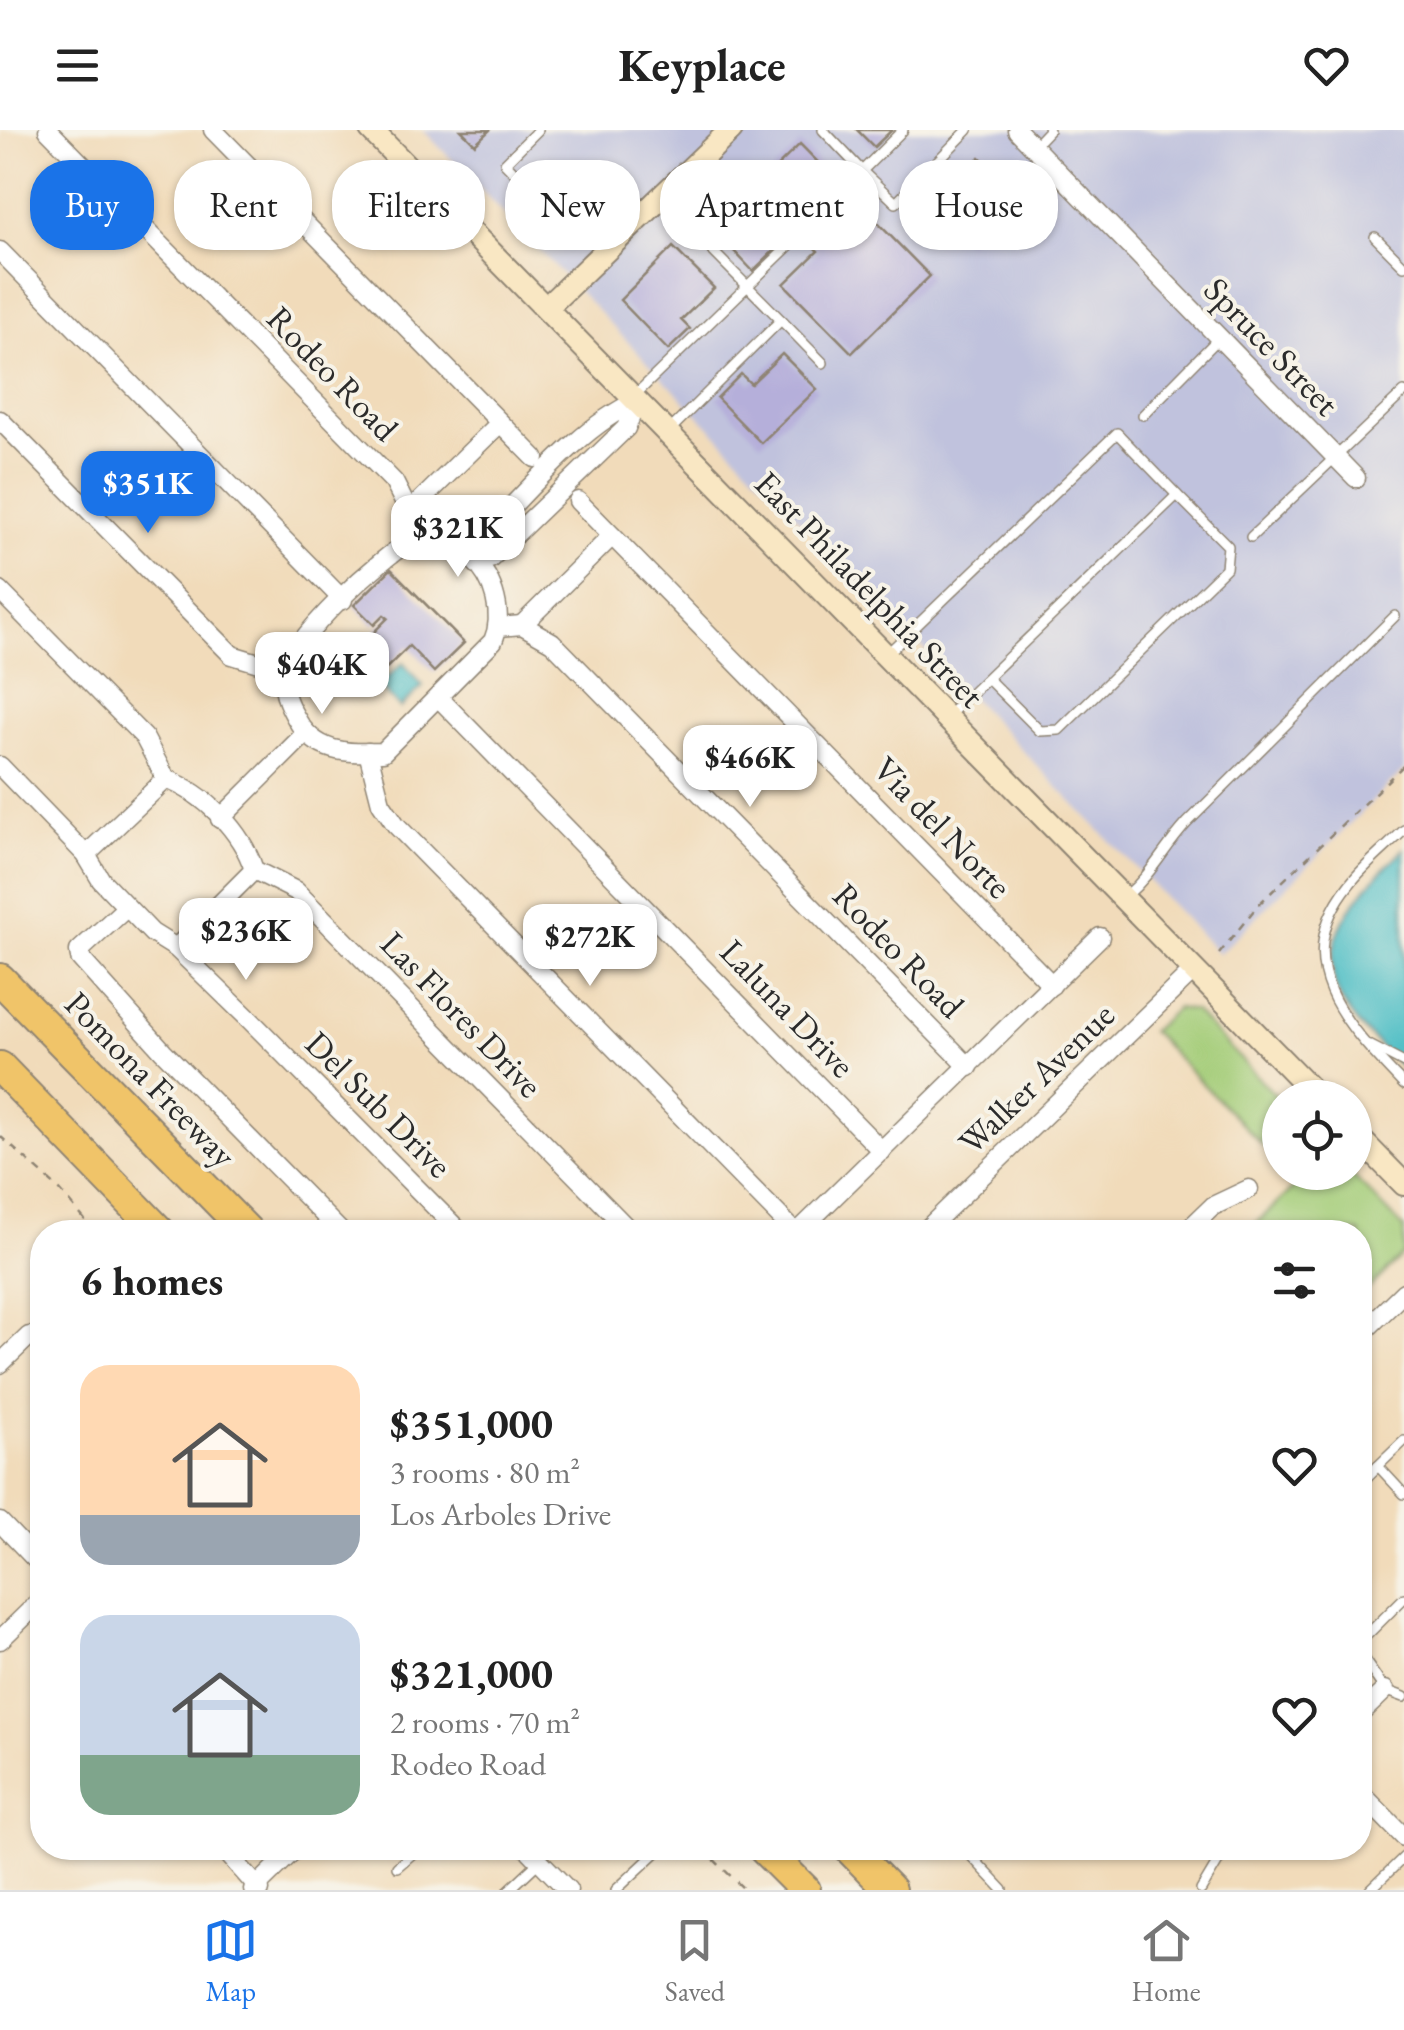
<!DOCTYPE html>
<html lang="en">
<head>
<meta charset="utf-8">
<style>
  :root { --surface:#fff; --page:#f2f2f2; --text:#222; --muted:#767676; --line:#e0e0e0; --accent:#1a73e8 }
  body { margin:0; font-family:"EB Garamond",serif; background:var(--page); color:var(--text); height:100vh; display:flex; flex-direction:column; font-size:38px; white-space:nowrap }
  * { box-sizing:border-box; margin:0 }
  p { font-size:32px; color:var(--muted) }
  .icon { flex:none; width:55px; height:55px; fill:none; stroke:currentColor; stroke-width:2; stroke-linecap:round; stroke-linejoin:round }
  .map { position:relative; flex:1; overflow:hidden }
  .details { position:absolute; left:30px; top:1090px; width:1342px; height:640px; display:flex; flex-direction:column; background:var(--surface); border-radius:40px; box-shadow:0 2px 8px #0004 }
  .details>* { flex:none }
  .hud { position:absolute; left:30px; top:30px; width:1345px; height:90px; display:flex; gap:20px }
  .tools { position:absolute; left:1262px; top:950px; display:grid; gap:20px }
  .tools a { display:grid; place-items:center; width:110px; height:110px; border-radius:50%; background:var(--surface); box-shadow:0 2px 8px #0004; font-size:50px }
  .price { position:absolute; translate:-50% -85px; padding:0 22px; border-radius:20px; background:#fff; color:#222; font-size:32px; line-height:65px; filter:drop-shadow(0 2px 5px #0008) }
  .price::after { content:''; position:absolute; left:50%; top:60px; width:30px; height:22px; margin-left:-15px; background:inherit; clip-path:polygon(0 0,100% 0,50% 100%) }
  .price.on { background:var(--accent); color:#fff }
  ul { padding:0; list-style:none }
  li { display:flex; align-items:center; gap:30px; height:250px; padding:0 50px }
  li span { display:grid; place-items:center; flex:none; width:280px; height:200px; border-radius:30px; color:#555 }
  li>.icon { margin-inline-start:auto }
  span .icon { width:120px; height:120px; fill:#fffc; stroke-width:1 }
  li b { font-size:42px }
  h2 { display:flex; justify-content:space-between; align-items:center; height:120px; padding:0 50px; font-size:42px }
  .pill { padding:0 35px; border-radius:40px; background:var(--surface); box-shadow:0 2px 8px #0004; font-size:35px; line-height:90px }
  .pill.on { background:var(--accent); color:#fff }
  header { display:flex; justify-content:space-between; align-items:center; height:130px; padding:0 50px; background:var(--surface); font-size:45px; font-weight:700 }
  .dock { display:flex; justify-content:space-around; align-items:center; height:140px; border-top:2px solid var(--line); background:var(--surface); font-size:28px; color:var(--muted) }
  .dock a { display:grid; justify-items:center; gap:5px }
  .dock .on { color:var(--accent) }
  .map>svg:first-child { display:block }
</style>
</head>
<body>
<header><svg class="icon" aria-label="menu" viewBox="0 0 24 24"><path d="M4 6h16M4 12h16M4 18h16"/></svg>Keyplace<svg class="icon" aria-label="heart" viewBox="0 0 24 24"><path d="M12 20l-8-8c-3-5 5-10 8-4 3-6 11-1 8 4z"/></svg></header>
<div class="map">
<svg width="1404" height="1760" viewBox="0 0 1404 1760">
  <rect width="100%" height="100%" fill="#f7f3e8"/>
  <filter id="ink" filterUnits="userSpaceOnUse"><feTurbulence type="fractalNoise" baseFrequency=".01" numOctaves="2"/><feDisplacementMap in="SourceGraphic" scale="20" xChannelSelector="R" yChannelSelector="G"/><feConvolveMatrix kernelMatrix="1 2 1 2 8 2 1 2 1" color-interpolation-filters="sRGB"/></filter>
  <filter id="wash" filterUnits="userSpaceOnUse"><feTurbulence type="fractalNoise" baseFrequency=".0048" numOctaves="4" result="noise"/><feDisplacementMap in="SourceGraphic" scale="40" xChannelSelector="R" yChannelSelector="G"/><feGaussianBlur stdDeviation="2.25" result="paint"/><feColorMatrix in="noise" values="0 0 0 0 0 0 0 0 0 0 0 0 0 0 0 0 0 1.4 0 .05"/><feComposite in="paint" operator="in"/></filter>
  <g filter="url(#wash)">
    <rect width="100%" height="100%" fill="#f1dbba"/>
    <path fill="#c0c2dd" d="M423,0h981v640l-185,184z"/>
    <g fill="#a3cc77" stroke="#677c51" stroke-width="2.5">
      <path d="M1177,878l17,3 86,89v63l-129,-132z"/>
      <path d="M1289,1043h61l54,55v26l-44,43v-65h-103l-5,-5 47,-44z"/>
    </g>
    <g fill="#51bfc6" stroke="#3e7578" stroke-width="2.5">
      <path d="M403,533l20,23 -23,22 -21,-23z"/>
      <path d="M1404,719v221c-23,-24 -60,-52 -69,-86 -15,-54 34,-102 69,-135z"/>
    </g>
    <g id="blocks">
      <g fill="#b5afda">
        <path d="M461,0h29l-15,14z"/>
        <path d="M857,0h35l-18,17z"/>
        <path d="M800,14l130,132 -78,77 -68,-69 34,-33 -22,-22 -43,42 -40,-42z"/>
        <path d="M980,27l36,37 -49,49 -48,-49 30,-30 12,12z"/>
        <path d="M673,117l41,41 -33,32 9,9 -22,21 -48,-50z"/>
        <path d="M782,224l35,35 -56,54 -44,-45 24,-24 10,10z"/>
        <path d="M391,439l73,74 -30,29 -25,-26 -38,37 -24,-24 41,-41 -4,-3 -10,10 -20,-20z"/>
      </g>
    </g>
  </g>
  <g filter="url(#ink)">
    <use href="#blocks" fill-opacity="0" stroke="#8e8372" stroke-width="2.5"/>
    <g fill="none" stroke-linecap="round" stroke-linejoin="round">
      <defs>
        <g id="lane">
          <path d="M538,0l-33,33 53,54 22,2 27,29"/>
          <path d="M823,0l39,41 41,-41"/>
          <path d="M1033,17l16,-17"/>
          <path d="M862,41l34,32 72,-73"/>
          <path d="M662,70l119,120 -113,112"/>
          <path d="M1375,107l29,29"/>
          <path d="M781,190l42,43"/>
          <path d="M635,265l160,-155"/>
          <path d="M1143,285l76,-77"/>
          <path d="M1251,407l153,-145"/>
          <path d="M886,525l231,-222 60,62"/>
          <path d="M949,585l38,-37 53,53 19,-1 167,-162 2,-22 -51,-51 -190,183"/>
          <path d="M1404,700c-18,18 -40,35 -55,55 -64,80 0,143 55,200"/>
          <path d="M1126,766c26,-22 38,-48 61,-73l208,-207"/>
          <path d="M1371,916l33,17"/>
          <path d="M1378,1336l26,-25"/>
          <path d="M1360,1354l18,-18 26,28"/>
          <path d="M1360,1520l2,-10 42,-42"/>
          <path d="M1360,1524l25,36 19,7"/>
          <path d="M982,1718l-10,9 31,33"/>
          <path d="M397,1737l22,-19"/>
          <path d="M509,1760l31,-29"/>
          <path d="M616,1760l45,-42"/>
          <path d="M1201,1760l25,-42"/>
          <path d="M1370,1760l34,-33"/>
        </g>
        <g id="street">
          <path d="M48,0l346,352 15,30 3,28"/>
          <path d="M213,0l322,328"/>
          <path d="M1017,0l339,348"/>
          <path d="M0,121l343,349"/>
          <path d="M637,271l-11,27 -136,131 -16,1 1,-16c47,-45 103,-117 162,-143z"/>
          <path d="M0,290l232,235 53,16"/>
          <path d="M578,371l474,484"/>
          <path d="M409,382l91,-89"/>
          <path d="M412,410c20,3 46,7 61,20 22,19 31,56 20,81l-110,111c-37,1 -68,2 -87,-34 -8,-14 -14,-26 -11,-44 5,-35 96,-117 127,-134z"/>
          <path d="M0,461l144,146 22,42c38,14 76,52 88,91l42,21 335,341"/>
          <path d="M522,495l90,-89"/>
          <path d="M499,497l23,-2 30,17 417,425"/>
          <path d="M438,567l444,454"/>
          <path d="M368,622l13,51 15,22 399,407"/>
          <path d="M0,636l86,89 15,25 51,53 24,15 73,71 211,213"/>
          <path d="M220,689l84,-84"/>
          <path d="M86,725l80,-76"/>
          <path d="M127,777l-48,44 1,7 83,93 178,181"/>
          <path d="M176,818l78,-78"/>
          <path d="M798,1102l302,-295"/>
          <path d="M924,1102l270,-262"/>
          <path d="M1186,1102l27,-26 36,-17"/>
          <path d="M1360,1205l44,-43"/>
          <path d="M0,1234l29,-28"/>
          <path d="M0,1392l42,44"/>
          <path d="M0,1510l42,-41"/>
          <path d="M1360,1584l25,-24"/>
          <path d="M1360,1662l44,45"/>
          <path d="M223,1718l37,42"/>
          <path d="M527,1718l41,42"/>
          <path d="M253,1760l43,-42"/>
        </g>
        <g id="secondary">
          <path d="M371,0l948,968"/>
          <path d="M546,178l185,-178"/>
          <path d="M1355,1004l49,50"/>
        </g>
        <g id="highway">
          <path d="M0,849l248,253"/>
          <path d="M0,937l160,165"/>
          <path d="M763,1718l42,42"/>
          <path d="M849,1718l41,42"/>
        </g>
      </defs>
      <use href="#lane" stroke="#8e8372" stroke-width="12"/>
      <use href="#street" stroke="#8e8372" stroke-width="21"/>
      <use href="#secondary" stroke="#8e8372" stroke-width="26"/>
      <use href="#highway" stroke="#8e8372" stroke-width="34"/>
      <g stroke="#8e8372" stroke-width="2.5" stroke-dasharray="8 8" stroke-linecap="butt">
        <path d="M1219,824l39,-49 146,-140"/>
        <path d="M0,1006l59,53 36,43"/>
        <path d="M702,1718l43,42"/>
      </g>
      <use href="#lane" stroke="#fff" stroke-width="9"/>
      <use href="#street" stroke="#fff" stroke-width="18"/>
      <use href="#secondary" stroke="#f9e7c3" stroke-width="22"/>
      <use href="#highway" stroke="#f0c469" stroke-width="30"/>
    </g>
  </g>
  <g text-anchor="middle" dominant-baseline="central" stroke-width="8" stroke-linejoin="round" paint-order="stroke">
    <g font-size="35" fill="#2b2b2b" stroke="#f7f3e8">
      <text transform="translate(1272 216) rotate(46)">Spruce Street</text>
      <text transform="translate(333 243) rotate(46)">Rodeo Road</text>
      <text transform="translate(870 459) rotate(46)">East Philadelphia Street</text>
      <text transform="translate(943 697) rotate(46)">Via del Norte</text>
      <text transform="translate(899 820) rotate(46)">Rodeo Road</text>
      <text transform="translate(788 878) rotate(46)">Laluna Drive</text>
      <text transform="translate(462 884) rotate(46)">Las Flores Drive</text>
      <text transform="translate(1036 948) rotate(-44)">Walker Avenue</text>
      <text transform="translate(151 949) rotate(46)">Pomona Freeway</text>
      <text transform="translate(379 974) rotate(45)">Del Sub Drive</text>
    </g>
  </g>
</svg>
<div class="tools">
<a><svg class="icon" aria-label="locate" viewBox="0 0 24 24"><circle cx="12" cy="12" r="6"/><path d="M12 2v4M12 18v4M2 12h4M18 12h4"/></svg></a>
</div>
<b class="price on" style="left:148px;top:406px">$351K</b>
<b class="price" style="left:458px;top:450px">$321K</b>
<b class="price" style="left:322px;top:587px">$404K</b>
<b class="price" style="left:750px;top:680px">$466K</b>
<b class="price" style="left:246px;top:853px">$236K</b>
<b class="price" style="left:590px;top:859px">$272K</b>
<div class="hud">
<a class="pill on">Buy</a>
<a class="pill">Rent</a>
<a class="pill">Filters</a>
<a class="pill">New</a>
<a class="pill">Apartment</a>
<a class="pill">House</a>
</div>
<section class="details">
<h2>6 homes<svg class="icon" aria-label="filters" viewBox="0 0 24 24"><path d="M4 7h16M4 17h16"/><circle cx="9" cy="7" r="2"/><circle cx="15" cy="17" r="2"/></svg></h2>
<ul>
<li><span style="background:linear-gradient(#ffd9b3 75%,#9aa5b1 0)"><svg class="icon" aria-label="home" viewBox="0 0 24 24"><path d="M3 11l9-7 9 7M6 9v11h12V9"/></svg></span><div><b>$351,000</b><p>3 rooms · 80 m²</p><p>Los Arboles Drive</p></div><svg class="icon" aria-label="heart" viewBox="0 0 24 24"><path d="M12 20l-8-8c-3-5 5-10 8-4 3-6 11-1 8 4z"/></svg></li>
<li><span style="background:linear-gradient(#c9d6e8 70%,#7fa58c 0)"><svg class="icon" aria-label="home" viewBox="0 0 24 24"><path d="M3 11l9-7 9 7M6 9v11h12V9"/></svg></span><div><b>$321,000</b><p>2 rooms · 70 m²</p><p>Rodeo Road</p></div><svg class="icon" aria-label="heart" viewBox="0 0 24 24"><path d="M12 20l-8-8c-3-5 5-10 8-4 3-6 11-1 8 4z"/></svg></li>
</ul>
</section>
</div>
<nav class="dock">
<a class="on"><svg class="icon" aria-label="map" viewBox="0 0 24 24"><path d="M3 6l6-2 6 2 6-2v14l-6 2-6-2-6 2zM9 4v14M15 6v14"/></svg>Map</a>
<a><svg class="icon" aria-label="saved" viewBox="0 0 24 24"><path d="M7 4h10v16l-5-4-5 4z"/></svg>Saved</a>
<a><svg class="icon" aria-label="home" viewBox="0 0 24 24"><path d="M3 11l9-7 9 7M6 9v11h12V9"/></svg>Home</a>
</nav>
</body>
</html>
